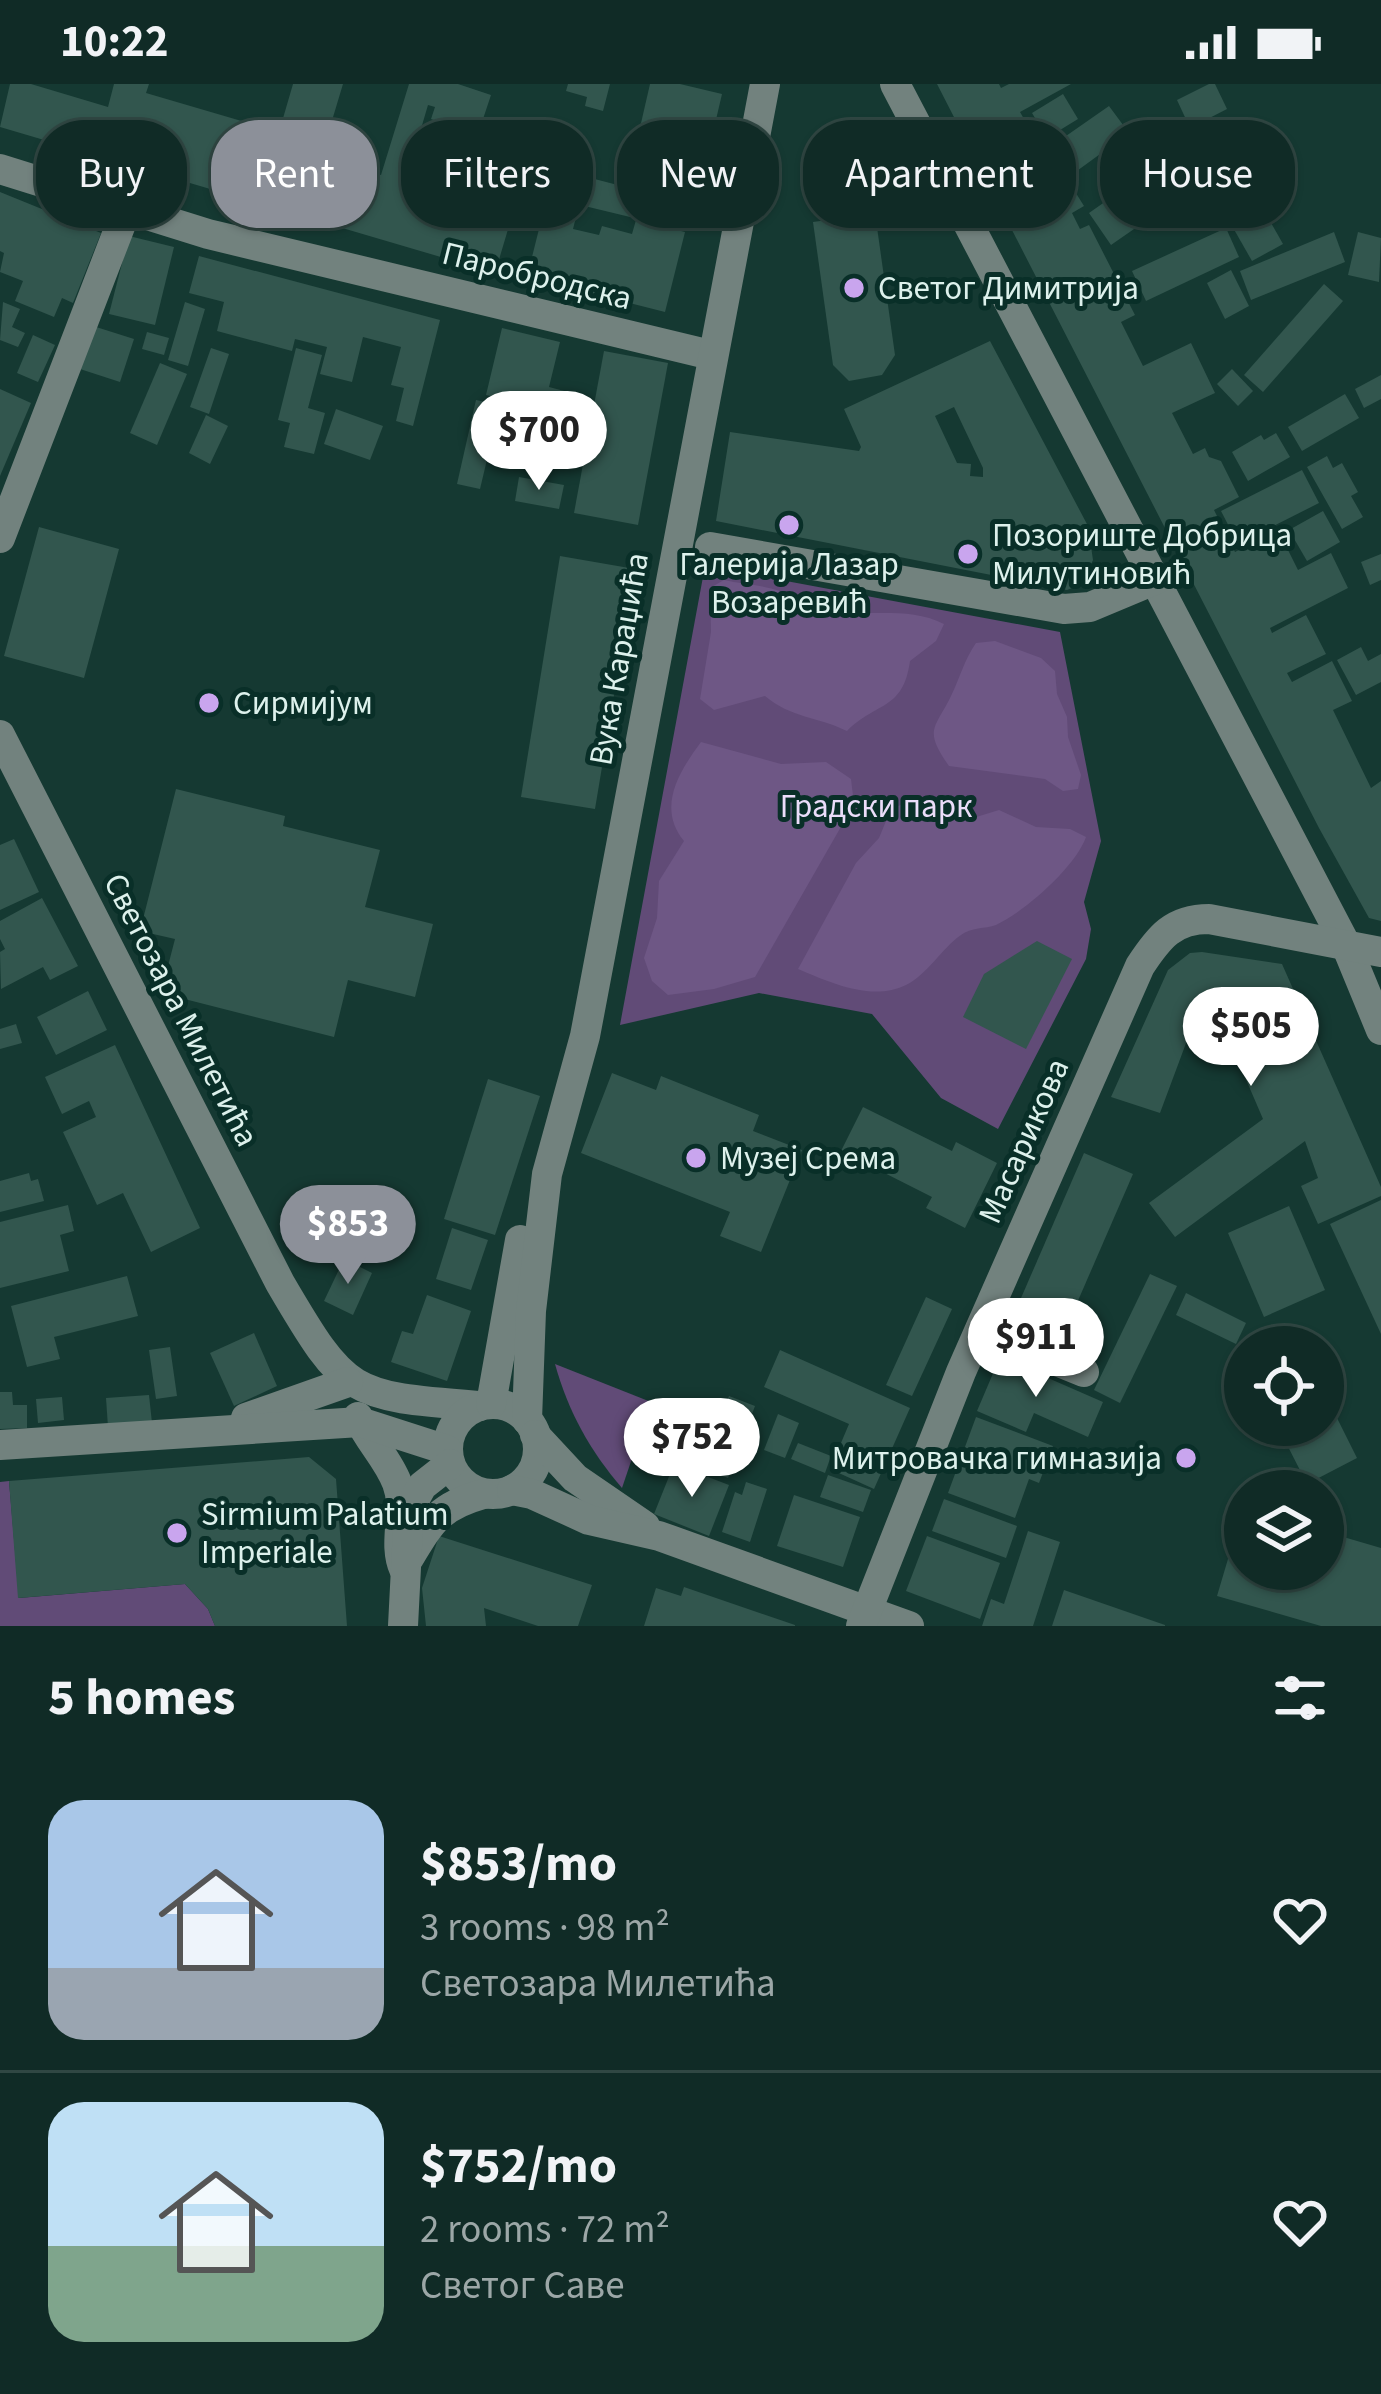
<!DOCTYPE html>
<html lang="en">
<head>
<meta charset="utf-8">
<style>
  :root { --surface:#102b26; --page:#1e3732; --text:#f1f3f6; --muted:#9ca7a7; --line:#304743; --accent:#8c9099 }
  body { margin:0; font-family:"Source Sans 3",sans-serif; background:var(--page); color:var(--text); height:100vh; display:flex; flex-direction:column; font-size:45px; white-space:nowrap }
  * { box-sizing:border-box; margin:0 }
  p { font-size:39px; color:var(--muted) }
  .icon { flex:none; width:66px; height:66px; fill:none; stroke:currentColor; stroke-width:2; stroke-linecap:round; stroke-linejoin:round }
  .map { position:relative; height:1542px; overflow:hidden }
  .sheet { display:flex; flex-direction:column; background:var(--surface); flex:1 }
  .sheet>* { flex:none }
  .banner { position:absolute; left:36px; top:36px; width:1311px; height:108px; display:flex; gap:24px }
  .fabs { position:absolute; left:1224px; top:1242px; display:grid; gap:24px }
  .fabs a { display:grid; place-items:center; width:120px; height:120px; border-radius:50%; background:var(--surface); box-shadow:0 3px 9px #0004,0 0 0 3px var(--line); font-size:60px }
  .price { position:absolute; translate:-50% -102px; padding:0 27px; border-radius:42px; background:#fff; color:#222; font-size:39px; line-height:78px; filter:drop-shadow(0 3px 6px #0008) }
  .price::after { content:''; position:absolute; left:50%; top:72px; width:36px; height:27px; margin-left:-18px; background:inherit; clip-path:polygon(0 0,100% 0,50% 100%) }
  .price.selected { background:var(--accent); color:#fff }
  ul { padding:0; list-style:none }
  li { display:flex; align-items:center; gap:36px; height:300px; padding:0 48px }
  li+li { border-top:3px solid var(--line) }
  li span { display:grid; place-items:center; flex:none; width:336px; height:240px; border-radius:36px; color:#555 }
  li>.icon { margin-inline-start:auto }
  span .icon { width:144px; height:144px; fill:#fffc; stroke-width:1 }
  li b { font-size:51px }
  h2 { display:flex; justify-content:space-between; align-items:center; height:144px; padding:0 48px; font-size:51px }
  .chip { padding:0 42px; border-radius:48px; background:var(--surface); box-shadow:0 3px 9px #0004,0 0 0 3px var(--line); font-size:42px; line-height:108px }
  .chip.selected { background:var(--accent); color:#fff }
  .status { display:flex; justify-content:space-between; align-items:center; height:84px; padding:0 60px; background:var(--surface); direction:ltr }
  .status svg { height:33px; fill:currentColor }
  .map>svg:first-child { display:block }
</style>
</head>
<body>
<div class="status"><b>10:22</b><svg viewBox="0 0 49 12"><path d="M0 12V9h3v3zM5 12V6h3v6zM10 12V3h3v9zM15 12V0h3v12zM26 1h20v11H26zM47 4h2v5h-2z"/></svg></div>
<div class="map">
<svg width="1381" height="1542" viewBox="0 0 1381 1542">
  <rect width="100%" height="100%" fill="#153932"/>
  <g fill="#614b77">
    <path d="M705,482l355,66 41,209 -17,61 7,27 -5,30 -88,170 -57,-31 -69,-84 -113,-21 -139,32z"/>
    <path d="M555,1280l96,38 -29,86c-32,-37 -54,-77 -67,-124z"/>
    <path d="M9,1397l10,117 166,-14 23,25 7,17h-215v-144z"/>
  </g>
  <g fill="#6e5785">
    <path d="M724,496c18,4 38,5 56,11 17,6 34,17 53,20 36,6 76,-5 111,13l-8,17 -26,20c-7,50 -33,40 -63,70 -31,-15 -56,-13 -82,-35l-51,14 -14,-11 11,-67 -1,-44z"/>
    <path d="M995,557l46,17 14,13 2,23 10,23 1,20 13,38 -3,14 -15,2 -18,-12 -96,-13c-26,-37 -14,-37 2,-70 9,-18 13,-36 25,-53z"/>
    <path d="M701,658l80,22 45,-2 25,17 3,25 -99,173 -41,12 -46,6 -16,-14 -8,-23 13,-40 2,-37 25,-40c-27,-33 -6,-68 17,-99z"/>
    <path d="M915,715l34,3 24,16 26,-8 37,17 34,2 16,8c-10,29 -60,74 -90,88 -11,4 -25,2 -35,10 -19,13 -34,40 -55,50 -34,17 -77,-3 -108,-16l58,-106 23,-25 12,-29z"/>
  </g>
  <g fill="#32564e" fill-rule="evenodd">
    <path d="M10,0h21l77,23 6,-23h35l-3,9 133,39 14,-48h50l-22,73 60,18 28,-91h49l33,11 -9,27 -16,-5 -4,13 -31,-11 4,-12 -7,-2 -18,61 33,10 -7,23 23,7 4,-16 42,13 -6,20 10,3 -14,47 -495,-146z"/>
    <path d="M568,0h42l-7,27 -18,-5 2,-9 -21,-6z"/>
    <path d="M650,0h30l42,10 -25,107 -70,-17z"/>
    <path d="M937,0h62l2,4 8,-4h62l-51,28 23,40 66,-46 20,27 -70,51 5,10 10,-4 10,16 -12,7 8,16 9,-4 46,90 -14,7 22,44 48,-23 24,50 -43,20 21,41 12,-6 4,9 12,4 18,36 -25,13 21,42 43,-22 20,40 33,-17 17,35 -78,40 2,5 34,-18 20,39 -39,19 5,9 40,-21 20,40 -19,9 38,78 10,-7v140l-12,-3 -50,-90z"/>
    <path d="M1209,0h6l12,25 -37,19 -13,-28z"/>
    <path d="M1063,10l15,25 -31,19 -15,-25z"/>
    <path d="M1218,45l65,115 -31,17 -65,-114z"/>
    <path d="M519,51l24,6 -14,51 -24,-7z"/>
    <path d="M1176,68l14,20 -16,11 9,12 -72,50 -22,-32z"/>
    <path d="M548,73l38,9 -3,10 54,14 -7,27 -91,-22z"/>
    <path d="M0,108l101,41 -28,70 -11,-5 -8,19 -39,-16 8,-20 -23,-9 4,-19 -4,-2z"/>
    <path d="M544,125l32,8 -3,12 26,6 3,-9 30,8 4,-14 49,12 -20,80 -138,-35z"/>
    <path d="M875,129l20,142 -13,20 -33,6 -16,-16 -20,-143z"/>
    <path d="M1226,144l13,29 -93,44 -14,-30z"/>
    <path d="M1334,148l11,30 -94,38 -11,-29z"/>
    <path d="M1358,148l23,6 -2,44 -31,-7z"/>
    <path d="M129,152l45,11 -19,78 -46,-11z"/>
    <path d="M199,172l241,64 -27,106 -17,-5 8,-33 -13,-3 10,-38 -38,-10 -11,45 -32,-8 7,-27 -32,-8 -3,12 -75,-20 7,-29 -35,-9z"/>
    <path d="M1231,186l18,36 -24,13 -18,-36z"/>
    <path d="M1324,200l19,17 -80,91 -19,-17z"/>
    <path d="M3,218l17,7 -8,18 13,6 -7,14 -18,-7z"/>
    <path d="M185,218l20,7 -17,57 -20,-6z"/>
    <path d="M93,242l41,13 -14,43 -40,-13z"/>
    <path d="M502,244l58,14 -11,45 23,6 -5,21 -81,-19z"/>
    <path d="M147,248l22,6 -5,17 -22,-6z"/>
    <path d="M33,251l22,10 -17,37 -21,-9z"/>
    <path d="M990,257l98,185 5,34 -11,24 -15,6 -351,-69 14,-89 129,19 2,-4 -17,-38zM954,323l29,61v9l-13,-1 1,-12 -14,-1 -22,-47z"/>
    <path d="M211,264l18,6 -20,60 -19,-7z"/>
    <path d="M296,264l26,7 -14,53 17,5 -11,41 -30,-7 6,-24 -12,-3z"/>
    <path d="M604,267l64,12 -30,162 -64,-12z"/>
    <path d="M160,279l27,11 -30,71 -27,-12z"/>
    <path d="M1232,285l21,22 -15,15 -21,-22z"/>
    <path d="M1381,291v24l-17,9 -9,-19z"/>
    <path d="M0,305l31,14 -31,73z"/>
    <path d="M1345,310l14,24 -57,33 -14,-24z"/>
    <path d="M476,316l24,5 -20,84 -23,-5z"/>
    <path d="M336,325l47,17 -13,34 -46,-16z"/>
    <path d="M206,331l22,11 -18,38 -21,-11z"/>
    <path d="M1276,349l14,24 -42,24 -16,-29 29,-17 3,5z"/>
    <path d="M1327,372l6,12 9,-5 16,29 -7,4 12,21 -21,12 -35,-62z"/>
    <path d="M1302,386l17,33 -81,41 -17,-33z"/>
    <path d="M519,393l45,8 -5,24 -44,-8z"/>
    <path d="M1323,427l17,31 -33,19 -18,-31z"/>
    <path d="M39,443l80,22 -35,129 -80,-22z"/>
    <path d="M1381,470v26l-11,5 -9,-23z"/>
    <path d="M560,472l75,13 -40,240 -74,-12z"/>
    <path d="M1361,563l7,14 13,-7v28l-25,13 -19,-35z"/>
    <path d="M176,705l109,27 -2,10 97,24 -15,57 68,17 -18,73 -67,-17 -14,57 -173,-44 14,-54 -35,-8z"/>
    <path d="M14,755l25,53 -39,18v-65z"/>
    <path d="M42,814l36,68 -28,14 -7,-13 -42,22 -1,-37 5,-3 -5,-10v-18z"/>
    <path d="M1037,857l35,18 -46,90 -63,-32 21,-43z"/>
    <path d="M1202,868l80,12 99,223v9l-63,28 -17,-38 17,-8 -13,-37 -130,96 -26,-34 114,-84 -34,-79 26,-12 -6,-15 -48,-10 -41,110 -49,-16 57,-127 22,-17z"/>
    <path d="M88,907l19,39 -51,25 -19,-38z"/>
    <path d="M16,940l6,19 -22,6v-20z"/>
    <path d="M115,961l85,183 -49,24 -28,-59 -26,12 -34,-73 33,-15 -7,-16 -27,13 -17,-37z"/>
    <path d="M612,989l44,17 5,-14 98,39 -6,16 49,19 -41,102 -41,-16 10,-24 -149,-59z"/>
    <path d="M488,995l52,17 -45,139 -51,-16z"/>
    <path d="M863,1023l89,44 4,-9 41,21 -32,65 -39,-20 6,-11 -91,-46z"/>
    <path d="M1084,1069l49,21 -76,175 -49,-21z"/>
    <path d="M29,1089l2,8 7,-2 6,22 -44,11v-31z"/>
    <path d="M1381,1116v134l-51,-110z"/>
    <path d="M68,1121l6,26 -14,4 9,36 -69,17v-66z"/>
    <path d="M1289,1122l36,84 -61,27 -36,-84z"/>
    <path d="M452,1144l36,12 -17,50 -35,-11z"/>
    <path d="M344,1175l28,14 -19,42 -29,-14z"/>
    <path d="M1150,1190l27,12 -57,117 -26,-13z"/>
    <path d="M127,1192l11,40 -84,21 6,22 -33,8 -16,-61z"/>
    <path d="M1186,1209l60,30 -10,21 -60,-29z"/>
    <path d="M427,1211l44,16 -24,70 -56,-19 11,-31 11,3z"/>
    <path d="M926,1213l26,12 -40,87 -26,-11z"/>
    <path d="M254,1249l23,53 -43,20 -24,-53z"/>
    <path d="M170,1263l7,49 -21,3 -7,-49z"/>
    <path d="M780,1266l130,58 -36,81 -44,-20 19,-45 -85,-37z"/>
    <path d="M1000,1273l103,45 -15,35 -54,-24 -8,19 -49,-21z"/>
    <path d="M1323,1306l34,68 -50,26 -30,-59h46z"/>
    <path d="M0,1308h12l1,13h14v23l-27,1z"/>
    <path d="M149,1311l3,28 -44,4 -2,-29z"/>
    <path d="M729,1312l26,10 -27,72 -26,-10z"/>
    <path d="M62,1313l2,23 -26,3 -2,-24z"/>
    <path d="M778,1330l21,9 -14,35 -21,-8z"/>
    <path d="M976,1333l77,29 -14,37 -10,-4 -14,39 -67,-25z"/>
    <path d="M798,1359l33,13 -6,17 -34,-14z"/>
    <path d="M309,1373l27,22 11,147h-132l-7,-17 -23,-25 -167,14 -9,-117z"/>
    <path d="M674,1380l55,21 -20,51 -55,-22z"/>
    <path d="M828,1391l43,15 -8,22 -43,-15z"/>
    <path d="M746,1398l21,7 -17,53 -28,-10 13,-40 7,3z"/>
    <path d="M794,1411l66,22 -17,50 -66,-21z"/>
    <path d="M944,1415l73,27 -11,32 -74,-27z"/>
    <path d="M1244,1421l1,64h78v-38l58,17v78h-60l-104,-30z"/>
    <path d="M1028,1447l32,11 -27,84h-51l9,-27 13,5z"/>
    <path d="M439,1452l153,49 -14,41h-40l-54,-18 2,18h-60l-4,-38z"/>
    <path d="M927,1452l73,27 -20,56 -74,-28z"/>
    <path d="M684,1503l111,38v1h-151l12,-38 25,8z"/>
    <path d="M1064,1506l101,35v1h-113z"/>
  </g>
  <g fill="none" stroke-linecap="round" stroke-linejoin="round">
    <g stroke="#72827e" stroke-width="30">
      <path d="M895,0l451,861 35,85"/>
      <path d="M0,85l208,65 503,121"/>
      <path d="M0,454l126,-327"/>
      <path d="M710,463l354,62 26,-2 67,-28"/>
      <path d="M0,651l280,548c66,113 70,113 199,123"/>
      <path d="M980,1246l104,42"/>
      <circle cx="493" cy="1365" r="45"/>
      <path d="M491,1320l29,-164"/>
      <path d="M358,1333c10,23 30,42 39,66 11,28 -5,59 7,86"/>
      <path d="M246,1334l102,-36"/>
      <path d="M527,1336l4,-109 16,-137 38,-138 180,-952"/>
      <path d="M535,1351l40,43 70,48"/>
      <path d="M0,1361l360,-23 87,28"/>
      <path d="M512,1406l20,4 57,26 70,16 250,90"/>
      <path d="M409,1474c23,-38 31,-52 74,-64"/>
      <path d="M403,1542l6,-117 13,-23 28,-22"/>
      <path d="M861,1542l100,-254 179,-406c19,-29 33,-47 69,-47l172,33"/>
    </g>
  </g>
  <g fill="#c9a5ee" stroke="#092f28" stroke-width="4.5">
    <circle cx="854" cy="204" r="12"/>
    <circle cx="789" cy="441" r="12"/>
    <circle cx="968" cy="470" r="12"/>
    <circle cx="209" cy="619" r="12"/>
    <circle cx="696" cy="1074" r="12"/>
    <circle cx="1186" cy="1374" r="12"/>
    <circle cx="177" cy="1449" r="12"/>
  </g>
  <g text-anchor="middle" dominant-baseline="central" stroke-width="10" stroke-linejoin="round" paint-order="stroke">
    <g font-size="33" fill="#ddf1ec" stroke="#092f28">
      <text transform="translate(537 192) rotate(14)">Паробродска</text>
      <text transform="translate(619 575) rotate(-80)">Вука Караџића</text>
      <text transform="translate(181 926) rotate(63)">Светозара Милетића</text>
      <text transform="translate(1024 1057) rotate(-66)">Масарикова</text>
    </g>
    <g font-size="33" fill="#ddf1ec" stroke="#092f28" text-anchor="start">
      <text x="878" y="204">Светог Димитрија</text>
      <text x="992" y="451">Позориште Добрица<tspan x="992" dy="38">Милутиновић</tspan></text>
      <text x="789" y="480" text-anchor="middle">Галерија Лазар<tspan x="789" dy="38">Возаревић</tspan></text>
      <text x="233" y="619">Сирмијум</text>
      <text x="720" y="1074">Музеј Срема</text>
      <text x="1162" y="1374" text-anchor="end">Митровачка гимназија</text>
      <text x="201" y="1430">Sirmium Palatium<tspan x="201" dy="38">Imperiale</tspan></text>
    </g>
    <g font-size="33" fill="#ebddfa" stroke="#092f28">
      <text x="876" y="722">Градски парк</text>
    </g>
  </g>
</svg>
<div class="fabs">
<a><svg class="icon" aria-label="locate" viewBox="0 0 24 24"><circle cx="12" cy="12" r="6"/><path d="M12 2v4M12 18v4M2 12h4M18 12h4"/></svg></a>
<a><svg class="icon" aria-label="layers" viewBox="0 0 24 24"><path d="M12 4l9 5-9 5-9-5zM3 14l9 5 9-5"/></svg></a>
</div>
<b class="price" style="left:539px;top:409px">$700</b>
<b class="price" style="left:1251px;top:1005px">$505</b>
<b class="price selected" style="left:348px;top:1203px">$853</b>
<b class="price" style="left:1036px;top:1316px">$911</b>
<b class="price" style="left:692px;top:1416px">$752</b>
<div class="banner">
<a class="chip">Buy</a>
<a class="chip selected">Rent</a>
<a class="chip">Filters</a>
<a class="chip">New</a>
<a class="chip">Apartment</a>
<a class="chip">House</a>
</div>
</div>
<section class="sheet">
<h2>5 homes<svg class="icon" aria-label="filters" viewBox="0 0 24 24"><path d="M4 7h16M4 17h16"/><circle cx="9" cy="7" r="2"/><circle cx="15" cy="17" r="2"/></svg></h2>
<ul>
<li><span style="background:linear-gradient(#a9c7e8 70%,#9aa5b1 0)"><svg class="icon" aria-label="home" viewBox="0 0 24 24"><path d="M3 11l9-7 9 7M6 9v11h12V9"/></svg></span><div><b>$853/mo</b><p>3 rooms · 98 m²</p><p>Светозара Милетића</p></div><svg class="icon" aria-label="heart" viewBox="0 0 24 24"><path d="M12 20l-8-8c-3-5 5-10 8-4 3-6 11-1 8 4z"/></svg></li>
<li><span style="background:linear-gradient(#bfe0f5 60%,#7fa58c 0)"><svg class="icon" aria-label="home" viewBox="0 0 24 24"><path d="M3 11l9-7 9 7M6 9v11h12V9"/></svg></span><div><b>$752/mo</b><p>2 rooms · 72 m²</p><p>Светог Саве</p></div><svg class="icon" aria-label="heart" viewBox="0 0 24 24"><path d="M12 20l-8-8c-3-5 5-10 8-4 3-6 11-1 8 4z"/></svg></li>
</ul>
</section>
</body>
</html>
